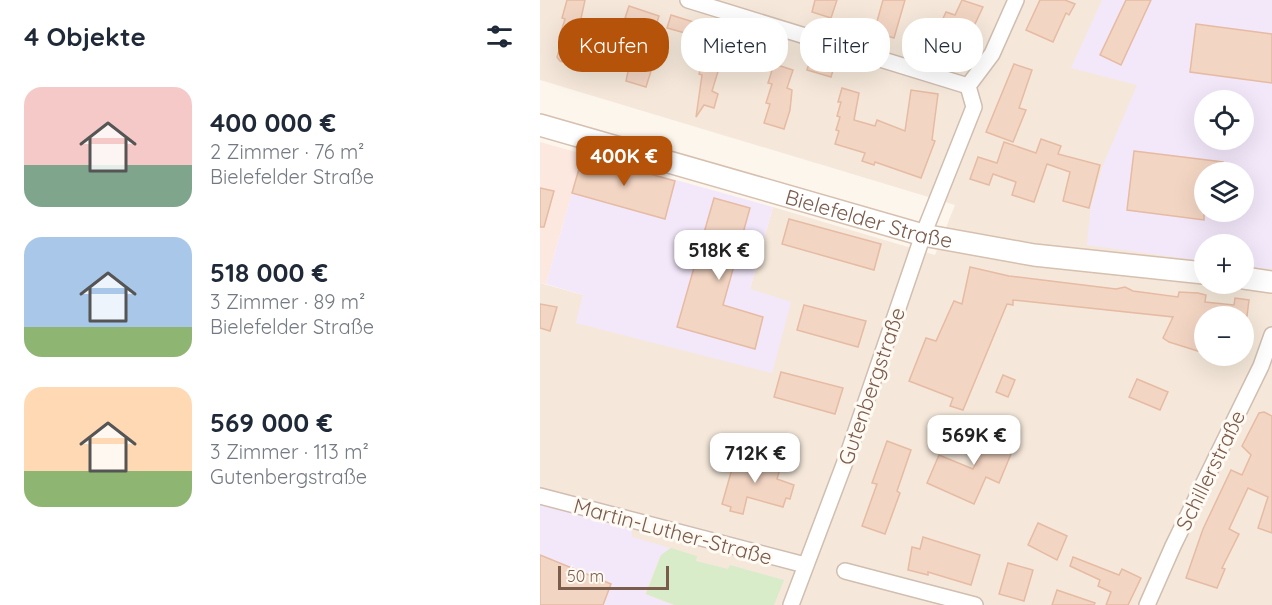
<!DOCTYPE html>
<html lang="de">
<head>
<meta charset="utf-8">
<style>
  :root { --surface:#fff; --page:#f6f6f7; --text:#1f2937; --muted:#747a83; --accent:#b45309 }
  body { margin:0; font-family:Quicksand,sans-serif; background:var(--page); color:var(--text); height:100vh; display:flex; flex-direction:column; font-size:22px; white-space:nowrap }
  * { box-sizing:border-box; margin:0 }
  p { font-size:20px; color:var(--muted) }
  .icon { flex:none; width:33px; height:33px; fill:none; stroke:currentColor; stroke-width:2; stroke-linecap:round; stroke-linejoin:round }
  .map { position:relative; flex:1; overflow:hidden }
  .details { display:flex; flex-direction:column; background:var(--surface); width:540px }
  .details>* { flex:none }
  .hud { position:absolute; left:18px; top:18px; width:570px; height:54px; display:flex; gap:12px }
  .controls { position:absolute; left:654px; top:90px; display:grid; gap:12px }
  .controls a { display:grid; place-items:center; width:60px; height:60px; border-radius:50%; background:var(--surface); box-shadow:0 6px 24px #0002; font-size:30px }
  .scale { position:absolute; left:18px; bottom:15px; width:111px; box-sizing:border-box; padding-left:6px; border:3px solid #7a5c4d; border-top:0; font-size:16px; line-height:21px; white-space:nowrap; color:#7a5c4d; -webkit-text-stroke:4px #fffaf3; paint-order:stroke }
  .price { position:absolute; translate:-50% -51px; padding:0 14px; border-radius:12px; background:#fff; color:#222; font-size:20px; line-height:39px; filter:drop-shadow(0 2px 3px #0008) }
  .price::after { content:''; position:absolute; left:50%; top:36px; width:18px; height:14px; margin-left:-9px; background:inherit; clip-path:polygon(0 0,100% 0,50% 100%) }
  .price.on { background:var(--accent); color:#fff }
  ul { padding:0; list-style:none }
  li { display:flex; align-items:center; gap:18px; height:150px; padding:0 24px }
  li span { display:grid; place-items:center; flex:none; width:168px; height:120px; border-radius:18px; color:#555 }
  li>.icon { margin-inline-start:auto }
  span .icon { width:72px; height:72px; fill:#fffc; stroke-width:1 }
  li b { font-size:26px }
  h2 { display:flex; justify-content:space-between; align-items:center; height:72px; padding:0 24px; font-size:26px }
  .chip { padding:0 21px; border-radius:24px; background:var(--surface); box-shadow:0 6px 24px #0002; font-size:21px; line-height:54px }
  .chip.on { background:var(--accent); color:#fff }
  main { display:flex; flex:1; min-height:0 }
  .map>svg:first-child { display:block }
</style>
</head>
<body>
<main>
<section class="details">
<h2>4 Objekte<svg class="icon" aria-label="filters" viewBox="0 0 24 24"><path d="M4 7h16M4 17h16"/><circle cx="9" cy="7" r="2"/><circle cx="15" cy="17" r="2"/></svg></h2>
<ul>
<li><span style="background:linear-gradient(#f6c9c9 65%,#7fa58c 0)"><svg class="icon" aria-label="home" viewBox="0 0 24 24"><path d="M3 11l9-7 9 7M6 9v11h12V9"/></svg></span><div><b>400 000 €</b><p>2 Zimmer · 76 m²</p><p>Bielefelder Straße</p></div></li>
<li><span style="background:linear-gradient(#a9c7e8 75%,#8fb573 0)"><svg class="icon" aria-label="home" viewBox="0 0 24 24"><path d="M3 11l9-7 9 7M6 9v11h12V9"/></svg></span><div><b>518 000 €</b><p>3 Zimmer · 89 m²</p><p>Bielefelder Straße</p></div></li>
<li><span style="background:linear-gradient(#ffd9b3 70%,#8fb573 0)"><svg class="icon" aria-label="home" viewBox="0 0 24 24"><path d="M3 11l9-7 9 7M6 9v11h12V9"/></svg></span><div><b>569 000 €</b><p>3 Zimmer · 113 m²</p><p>Gutenbergstraße</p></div></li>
</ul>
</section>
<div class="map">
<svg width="732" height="605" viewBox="0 0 732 605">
  <rect width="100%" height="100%" fill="#fdf6ec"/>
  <path fill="#f5e8da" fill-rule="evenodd" d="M0,0h732v605h-732v-322l43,12 -6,27 173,-33 23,-82 162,48 20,-50 -415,-125zM664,100h40v40h-40zM664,172h40v40h-40zM664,244h40v40h-40zM664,316h40v40h-40z"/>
  <path fill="#fde8e0" d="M0,142l43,12 -37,130 -6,-1z"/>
  <g fill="#f3e8fa" fill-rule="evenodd">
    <path d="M562,0h170v269l-28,-3v-22h-40v17l-117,-16 4,-40 12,-40 34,-80 -66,-17zM664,100h40v40h-40zM664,172h40v40h-40z"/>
    <path d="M43,154l190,53 -23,82 41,13 -19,71 -196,-50 7,-28 -37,-11z"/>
    <path d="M0,505l92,23v9l38,11 -10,8 -15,38 27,11h-132z"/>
  </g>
  <path fill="#d8ecc9" d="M131,548l26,8 -1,5 32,8 2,-4 54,15 -10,25h-99l-29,-11 15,-39z"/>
  <g fill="#f3d5c3" stroke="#e6bba3" stroke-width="1.5">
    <path d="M27,0h18l-5,23 3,1 -8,12 7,2 -5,28 -17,-5 -3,-4 8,-24 -4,-1 4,-13 -3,-1z"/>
    <path d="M275,0h22l-6,18 -19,-6z"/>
    <path d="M343,0h22l-11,38 -20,-6z"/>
    <path d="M422,0l21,7 -9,19 -8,-4 -17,36 -20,-9 17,-37 9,3z"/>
    <path d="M500,0h25l10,4 -6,11 -3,-2 -13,29 -27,-12z"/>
    <path d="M586,0h25l-30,65 -21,-10z"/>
    <path d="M89,6l30,10 -10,31 5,1 -7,18 5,2 -6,19 -20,-6 8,-39 -5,-1 7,-20 -11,-3z"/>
    <path d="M131,15l29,9 -4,12 -29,-8z"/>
    <path d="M656,24l76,10v49l-82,-11z"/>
    <path d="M196,34l29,9 -4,13 -29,-9z"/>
    <path d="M271,57l24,7 -4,13 -24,-7z"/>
    <path d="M163,60l17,5 -8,26 6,3 -4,14 -10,-3 -8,12 6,-42 -3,-1z"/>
    <path d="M234,64l19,6 -6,18 5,2 -2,20 -6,19 -20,-6 6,-19 -4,-1 6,-19 -4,-1z"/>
    <path d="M474,64l18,6 -13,38 7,2 -13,32 -27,-10z"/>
    <path d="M302,88l17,5 -5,27 21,6 2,-6 28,11 6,-41 27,4 -6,46 3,1 -14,37 -46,-16 -1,3 -12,-4 3,-8 -30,-9 4,-13 -3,-1 4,-13 -3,-1 4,-14h-3z"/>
    <path d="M501,139l20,7 -3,8 42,11 -11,43 -26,-7 7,-29 -23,-8 -13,38 -22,-7 4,-13 -23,-8 -4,11 -19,-6 8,-22 19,6 7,-21 32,11z"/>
    <path d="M594,151l89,11 -1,10h-18v48l-77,-10z"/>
    <path d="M43,155l92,26 -10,38 -93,-26z"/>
    <path d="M0,188l14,3 -10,36h-4z"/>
    <path d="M174,198l36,10 -27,97 40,12 -8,32 -78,-22z"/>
    <path d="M249,219l92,25 -7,26 -92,-26z"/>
    <path d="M430,267l39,9 107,13 9,-2 8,4 45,6 1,-5 19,1 8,2 -1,7 29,3 1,-7 14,2 -2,16h-43v37l-35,-11 -6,-4 10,-21 -160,-17v5l-6,-1 -44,106 -13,-4 3,-8 -44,-17 17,-43 10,3 18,-40 8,3z"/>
    <path d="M0,304l17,3 -7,24 -10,-3z"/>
    <path d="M264,305l62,16 -8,26 -61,-17z"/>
    <path d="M241,372l62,16 -8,26 -61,-17z"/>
    <path d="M463,375l12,5 -7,17 -12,-5z"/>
    <path d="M597,379l31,13 -8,18 -31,-13z"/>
    <path d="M724,412l8,4v117l-14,-5 10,-31 -20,-9 -19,41 10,5 -17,34 3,1 -8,19 -31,-10 17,-49 28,-59 11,5 9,-20 -9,-9 17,-33z"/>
    <path d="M444,420l25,11 -7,19 9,4 -12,29 -13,-6 -12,27 -47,-21 12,-28 34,14 12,-26 -9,-4z"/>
    <path d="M347,441l24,9 -14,41 3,2 -15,41 -23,-8 15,-42 -5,-1z"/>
    <path d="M196,455l45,10 -4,14 17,6 -4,14 -4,-1 -3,9 -36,-10 -4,17 -13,-3 1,-4 -9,-3z"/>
    <path d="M498,523l29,13 -10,24 -29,-15z"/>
    <path d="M383,537l57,18 -9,30 -43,-13v3l-20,-5 4,-23 8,2z"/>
    <path d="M0,555l71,29 -8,21h-63z"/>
    <path d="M533,557l46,18 3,-6 19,9 -13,27h-22l5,-13 -13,-6 2,-6 -30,-14z"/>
    <path d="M468,563l25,7 -9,31 -25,-7z"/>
    <path d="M517,590l38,13 -1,2h-42z"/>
  </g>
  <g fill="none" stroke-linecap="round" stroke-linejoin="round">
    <defs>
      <g id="street">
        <path d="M148,0l280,86"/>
        <path d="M0,496l265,69"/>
        <path d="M305,571l130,34"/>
        <path d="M251,605l57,-151 75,-219 51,-128 -6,-21 24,-32 24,-54"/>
        <path d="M607,605l26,-59 88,-180 11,-31"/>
      </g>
      <g id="secondary">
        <path id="s1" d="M0,125l383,110 111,20 170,18"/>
        <path d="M704,278l28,4"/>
      </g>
    </defs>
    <use href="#street" stroke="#d1beb0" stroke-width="18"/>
    <use href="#secondary" stroke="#d6c0b0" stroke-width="24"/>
    <use href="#street" stroke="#fff" stroke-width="15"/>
    <use href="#secondary" stroke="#fff" stroke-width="21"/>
  </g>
  <g text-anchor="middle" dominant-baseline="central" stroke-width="6" stroke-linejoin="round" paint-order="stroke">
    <g font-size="21" fill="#7a5c4d" stroke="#fffaf3">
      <text stroke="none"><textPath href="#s1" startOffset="342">Bielefelder Straße</textPath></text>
      <text transform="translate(331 386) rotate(-71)">Gutenbergstraße</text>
      <text transform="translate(670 470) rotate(-64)">Schillerstraße</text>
      <text transform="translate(133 531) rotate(15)">Martin-Luther-Straße</text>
    </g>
  </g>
</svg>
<div class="controls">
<a><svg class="icon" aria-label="locate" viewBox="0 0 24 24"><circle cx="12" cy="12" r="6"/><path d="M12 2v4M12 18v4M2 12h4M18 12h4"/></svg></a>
<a><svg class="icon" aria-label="layers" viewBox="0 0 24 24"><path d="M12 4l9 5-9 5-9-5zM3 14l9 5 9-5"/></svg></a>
<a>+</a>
<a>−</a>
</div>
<div class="scale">50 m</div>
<b class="price on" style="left:84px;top:187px">400K €</b>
<b class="price" style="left:179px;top:281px">518K €</b>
<b class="price" style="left:434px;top:466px">569K €</b>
<b class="price" style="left:215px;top:484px">712K €</b>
<div class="hud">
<a class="chip on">Kaufen</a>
<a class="chip">Mieten</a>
<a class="chip">Filter</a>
<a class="chip">Neu</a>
</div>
</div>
</main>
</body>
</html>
